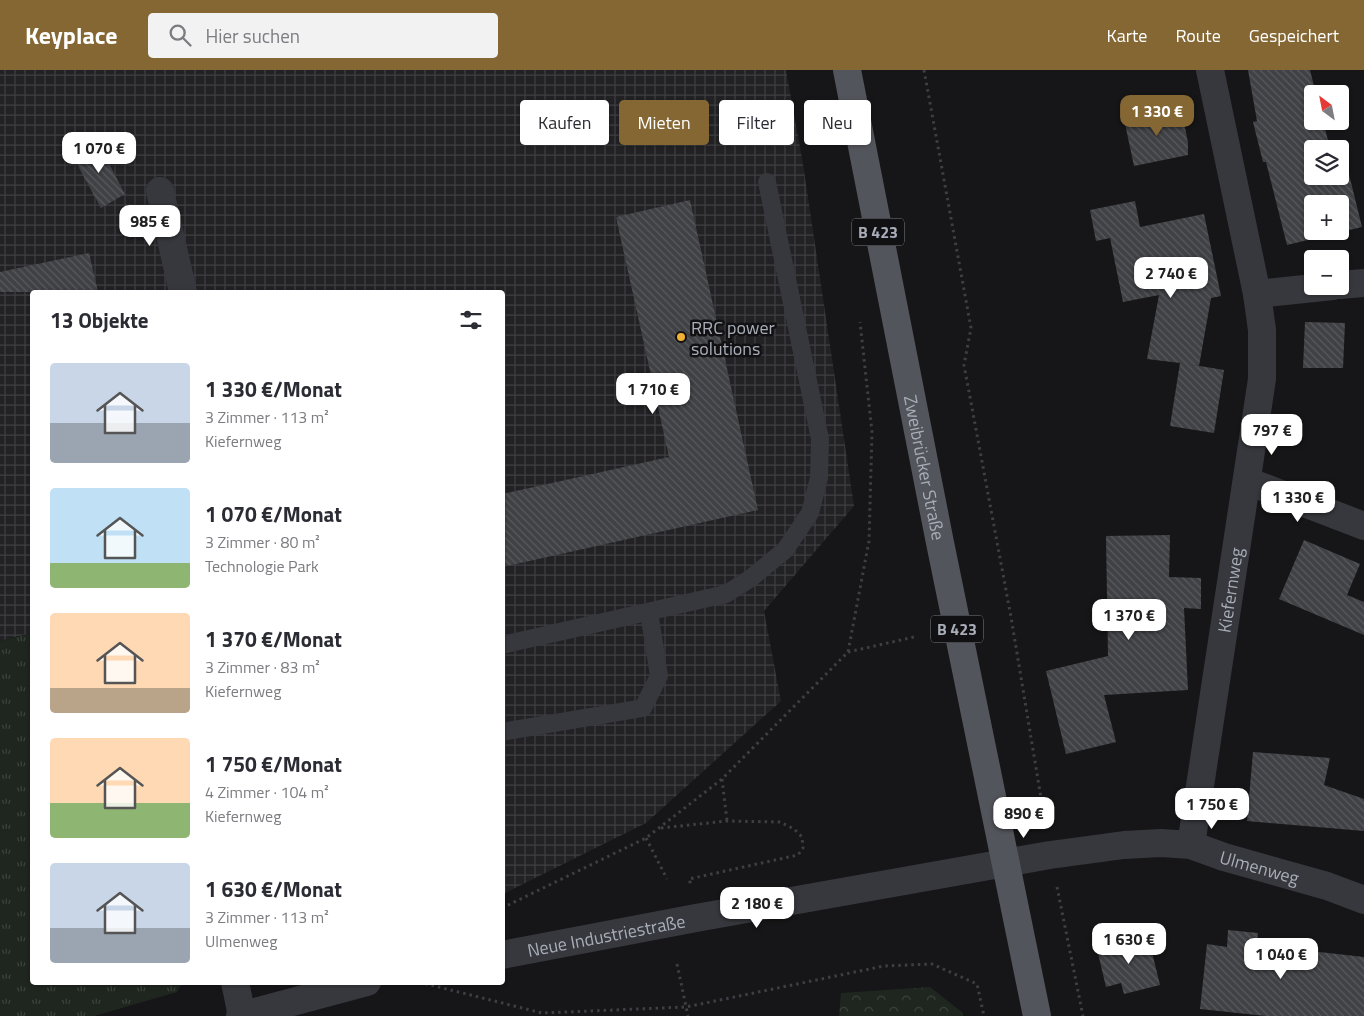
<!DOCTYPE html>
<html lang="de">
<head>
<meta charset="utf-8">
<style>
  :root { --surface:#fff; --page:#f2f2f3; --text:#2b2b33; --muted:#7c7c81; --accent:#856733 }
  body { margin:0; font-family:"Titillium Web",sans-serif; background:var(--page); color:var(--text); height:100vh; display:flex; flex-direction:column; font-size:19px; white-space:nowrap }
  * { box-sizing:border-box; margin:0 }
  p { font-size:16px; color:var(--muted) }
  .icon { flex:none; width:28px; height:28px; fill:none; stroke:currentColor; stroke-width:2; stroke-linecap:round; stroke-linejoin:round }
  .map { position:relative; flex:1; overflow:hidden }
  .drawer { position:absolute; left:30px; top:220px; width:475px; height:695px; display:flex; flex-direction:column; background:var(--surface); border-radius:5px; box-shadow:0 1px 4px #0004 }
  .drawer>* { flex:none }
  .hud { position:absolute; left:520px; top:30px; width:475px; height:45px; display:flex; gap:10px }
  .needle { width:32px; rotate:328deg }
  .tools { position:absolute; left:1304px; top:15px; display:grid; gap:10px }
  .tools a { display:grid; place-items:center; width:45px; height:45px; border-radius:5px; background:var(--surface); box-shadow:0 1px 4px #0004; font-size:25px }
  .price { position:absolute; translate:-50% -42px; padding:0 11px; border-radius:10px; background:#fff; color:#222; font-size:16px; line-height:32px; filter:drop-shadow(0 1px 2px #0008) }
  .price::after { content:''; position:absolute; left:50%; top:30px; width:15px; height:11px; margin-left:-8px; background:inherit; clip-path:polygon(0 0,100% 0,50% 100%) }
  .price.selected { background:var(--accent); color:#fff }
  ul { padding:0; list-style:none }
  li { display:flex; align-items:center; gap:15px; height:125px; padding:0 20px }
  li span { display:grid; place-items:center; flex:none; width:140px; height:100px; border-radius:5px; color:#555 }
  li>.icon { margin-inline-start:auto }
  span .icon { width:60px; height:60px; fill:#fffc; stroke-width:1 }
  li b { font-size:21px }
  h2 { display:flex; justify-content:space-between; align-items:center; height:60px; padding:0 20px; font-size:21px }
  .tag { padding:0 18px; border-radius:5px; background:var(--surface); box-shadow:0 1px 4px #0004; font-size:18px; line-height:45px }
  .tag.selected { background:var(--accent); color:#fff }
  header { display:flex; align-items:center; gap:30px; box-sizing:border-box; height:70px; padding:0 25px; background:var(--accent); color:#fff }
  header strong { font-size:24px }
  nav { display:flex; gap:28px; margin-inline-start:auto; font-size:18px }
  .search { width:350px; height:45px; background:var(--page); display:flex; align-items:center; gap:12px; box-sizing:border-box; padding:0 18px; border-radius:5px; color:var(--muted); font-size:19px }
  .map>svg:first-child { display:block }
</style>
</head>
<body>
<header>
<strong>Keyplace</strong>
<div class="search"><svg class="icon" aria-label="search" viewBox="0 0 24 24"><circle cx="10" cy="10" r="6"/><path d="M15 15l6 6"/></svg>Hier suchen</div>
<nav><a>Karte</a><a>Route</a><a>Gespeichert</a></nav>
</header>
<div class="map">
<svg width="1364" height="946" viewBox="0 0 1364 946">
  <defs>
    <pattern id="industrial-grid" width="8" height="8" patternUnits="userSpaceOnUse" patternTransform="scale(1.25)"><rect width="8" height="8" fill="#222225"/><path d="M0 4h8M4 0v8" fill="none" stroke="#3f3f43"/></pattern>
    <pattern id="grass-tufts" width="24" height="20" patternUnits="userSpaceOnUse" patternTransform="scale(1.25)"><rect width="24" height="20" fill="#1e261f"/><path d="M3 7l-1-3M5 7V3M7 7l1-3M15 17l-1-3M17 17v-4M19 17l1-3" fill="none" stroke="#3c433d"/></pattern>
    <pattern id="forest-crowns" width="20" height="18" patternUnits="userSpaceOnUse" patternTransform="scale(1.25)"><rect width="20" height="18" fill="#1e261f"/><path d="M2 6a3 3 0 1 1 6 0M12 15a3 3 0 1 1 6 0" fill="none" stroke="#3c433d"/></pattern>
    <pattern id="building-back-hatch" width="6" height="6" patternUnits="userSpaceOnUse" patternTransform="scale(1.25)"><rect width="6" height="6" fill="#404145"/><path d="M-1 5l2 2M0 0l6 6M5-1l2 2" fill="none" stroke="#595a5e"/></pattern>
  </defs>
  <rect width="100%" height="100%" fill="#161618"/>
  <path fill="url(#industrial-grid)" d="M0,0h786l17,94 51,342 -90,105 17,90 -135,122 -143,71 -1,-602h-470v341l-32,8z"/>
  <path fill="url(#grass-tufts)" d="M32,563v349l150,1 -5,9 -83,24h-94v-375z"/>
  <path fill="url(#forest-crowns)" d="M930,917l33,26v3h-124l2,-23z"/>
  <g fill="url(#building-back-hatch)" fill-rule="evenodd">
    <path d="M1248,0h62l6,24h-4v27h11l7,27 12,-2 20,81 -75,18 -21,-83h-3l-10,-40 4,-1zM1312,79h28v27h-28zM1312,134h28v27h-28z"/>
    <path d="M1181,37l7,36v12l-54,11 -10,-47z"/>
    <path d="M97,71l28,53 -24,14 -29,-53z"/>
    <path d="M690,130l68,310 -256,57v-73l167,-37 -53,-240z"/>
    <path d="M1135,131l5,26 64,-13 17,82 -10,2 -12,68 -11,-2 36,6 -10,63 -44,-7 10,-63 -33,-4 12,-64 -36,7 -13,-64 -14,3 -6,-31z"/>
    <path d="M89,183l9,39h-98v-20z"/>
    <path d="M1305,252l40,1 -2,45h-40z"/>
    <path d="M1170,465l-1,42 32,1v31l-17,-1 4,82 -84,5 12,47 -50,12 -20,-83 62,-15 -2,-120z"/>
    <path d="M1304,470l56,24 -13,31 17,7v33l-85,-36z"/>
    <path d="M1253,682l77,6 -6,27 40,14v32l-117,-10z"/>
    <path d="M1228,860l30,3 -1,12 107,12v59h-98l-66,-7 7,-65 20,3z"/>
    <path d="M1148,866l12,49 -36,9 -3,-11 -15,4 -9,-38z"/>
  </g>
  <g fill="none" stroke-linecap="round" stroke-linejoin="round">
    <g stroke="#3d3f44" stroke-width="3" stroke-dasharray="2.5 4" stroke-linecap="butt">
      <path d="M924,0l47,258 -7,37 47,252 34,205"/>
      <path d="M848,582l66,-15"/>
      <path d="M722,709l5,42"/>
      <path d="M661,758l66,-7 53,1 14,7 8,8 1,11 -5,7 -109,24 2,6"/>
      <path d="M646,768l21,41"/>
      <path d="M1057,817l26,129"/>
      <path d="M502,838l144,-70 76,-59 126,-127 21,-111 3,-109 -12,-110"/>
      <path d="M677,894l11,52"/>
      <path d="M419,912l123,31 144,-6 198,-41 48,-2 45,20 7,32"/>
    </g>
    <g stroke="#37383d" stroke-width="18">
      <path d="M502,575l224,-51 25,-16 34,-28 25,-37 9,-35 1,-39 -53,-257"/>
      <path d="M502,662l141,-24 16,-32 -10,-64"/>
    </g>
    <g stroke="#37383d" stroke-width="28">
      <path d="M160,121l23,101"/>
      <path d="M1340,215l24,-2"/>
      <path d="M1257,224l76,-8"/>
      <path d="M1247,411l117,45"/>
      <path id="s1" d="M1191,775l71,-466v-49l-5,-36 -47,-224"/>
      <path id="s2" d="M502,885l194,-37 354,-63 74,-10 37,-2 30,2 33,12 103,29 37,14"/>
      <path d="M235,912l7,34"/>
      <path d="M240,946l127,-34"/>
    </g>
    <path stroke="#53555c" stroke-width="28" id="s3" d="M847,0c61,316 124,631 190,946"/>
  </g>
  <circle fill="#f2b134" stroke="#111113" stroke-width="2" cx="681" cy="267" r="5"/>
  <g text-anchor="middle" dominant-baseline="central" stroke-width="5" stroke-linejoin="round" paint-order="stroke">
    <g fill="#111113" stroke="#7b7e86" stroke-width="1">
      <rect x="852" y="148.5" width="52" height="27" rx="4"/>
      <rect x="931" y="545.5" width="52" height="27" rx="4"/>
    </g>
    <g font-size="16" font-weight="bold" fill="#a8adb8">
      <text x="878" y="162">B 423</text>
      <text x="957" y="559">B 423</text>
    </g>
    <g font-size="18" fill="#a8adb8" stroke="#111113" text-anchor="start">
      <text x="691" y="257">RRC power<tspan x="691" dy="21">solutions</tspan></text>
    </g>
    <g font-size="18" fill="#a8adb8" stroke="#111113">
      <text stroke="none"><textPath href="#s3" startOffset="405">Zweibrücker Straße</textPath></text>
      <text stroke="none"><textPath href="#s1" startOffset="258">Kiefernweg</textPath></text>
      <text stroke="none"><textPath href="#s2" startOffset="771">Ulmenweg</textPath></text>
      <text stroke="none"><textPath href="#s2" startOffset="106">Neue Industriestraße</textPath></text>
    </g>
  </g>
</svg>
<div class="tools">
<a><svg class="needle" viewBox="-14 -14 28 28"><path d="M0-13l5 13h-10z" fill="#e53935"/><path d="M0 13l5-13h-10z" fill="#7c7c81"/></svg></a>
<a><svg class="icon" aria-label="layers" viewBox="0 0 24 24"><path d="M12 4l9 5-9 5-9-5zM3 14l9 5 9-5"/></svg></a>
<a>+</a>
<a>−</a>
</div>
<b class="price selected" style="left:1157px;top:67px">1 330 €</b>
<b class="price" style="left:99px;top:104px">1 070 €</b>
<b class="price" style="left:150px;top:177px">985 €</b>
<b class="price" style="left:1171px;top:229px">2 740 €</b>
<b class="price" style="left:653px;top:345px">1 710 €</b>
<b class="price" style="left:1272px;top:386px">797 €</b>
<b class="price" style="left:1298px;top:453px">1 330 €</b>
<b class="price" style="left:1129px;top:571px">1 370 €</b>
<b class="price" style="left:1212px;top:760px">1 750 €</b>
<b class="price" style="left:1024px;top:769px">890 €</b>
<b class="price" style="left:757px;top:859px">2 180 €</b>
<b class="price" style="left:1129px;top:895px">1 630 €</b>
<b class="price" style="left:1281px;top:910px">1 040 €</b>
<div class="hud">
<a class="tag">Kaufen</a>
<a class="tag selected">Mieten</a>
<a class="tag">Filter</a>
<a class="tag">Neu</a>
</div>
<section class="drawer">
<h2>13 Objekte<svg class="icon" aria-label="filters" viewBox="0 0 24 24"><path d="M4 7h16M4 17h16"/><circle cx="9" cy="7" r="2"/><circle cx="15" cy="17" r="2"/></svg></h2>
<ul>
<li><span style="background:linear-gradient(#c9d6e8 60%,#9aa5b1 0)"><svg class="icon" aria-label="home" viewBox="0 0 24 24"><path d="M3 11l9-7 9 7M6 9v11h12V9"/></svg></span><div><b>1 330 €/Monat</b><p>3 Zimmer · 113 m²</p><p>Kiefernweg</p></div></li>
<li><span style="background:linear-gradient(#bfe0f5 75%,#8fb573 0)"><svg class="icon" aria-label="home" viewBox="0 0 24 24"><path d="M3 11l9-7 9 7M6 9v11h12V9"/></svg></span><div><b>1 070 €/Monat</b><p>3 Zimmer · 80 m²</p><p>Technologie Park</p></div></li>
<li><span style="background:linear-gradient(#ffd9b3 75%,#b9a48a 0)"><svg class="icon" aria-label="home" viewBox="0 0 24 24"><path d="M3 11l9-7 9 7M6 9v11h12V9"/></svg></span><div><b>1 370 €/Monat</b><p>3 Zimmer · 83 m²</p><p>Kiefernweg</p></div></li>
<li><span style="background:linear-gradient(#ffd9b3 65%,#8fb573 0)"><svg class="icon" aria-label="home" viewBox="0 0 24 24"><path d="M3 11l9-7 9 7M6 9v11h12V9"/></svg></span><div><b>1 750 €/Monat</b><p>4 Zimmer · 104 m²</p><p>Kiefernweg</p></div></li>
<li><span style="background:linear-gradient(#c9d6e8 65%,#9aa5b1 0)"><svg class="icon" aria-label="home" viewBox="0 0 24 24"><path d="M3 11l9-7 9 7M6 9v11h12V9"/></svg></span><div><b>1 630 €/Monat</b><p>3 Zimmer · 113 m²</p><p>Ulmenweg</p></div></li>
</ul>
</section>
</div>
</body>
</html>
